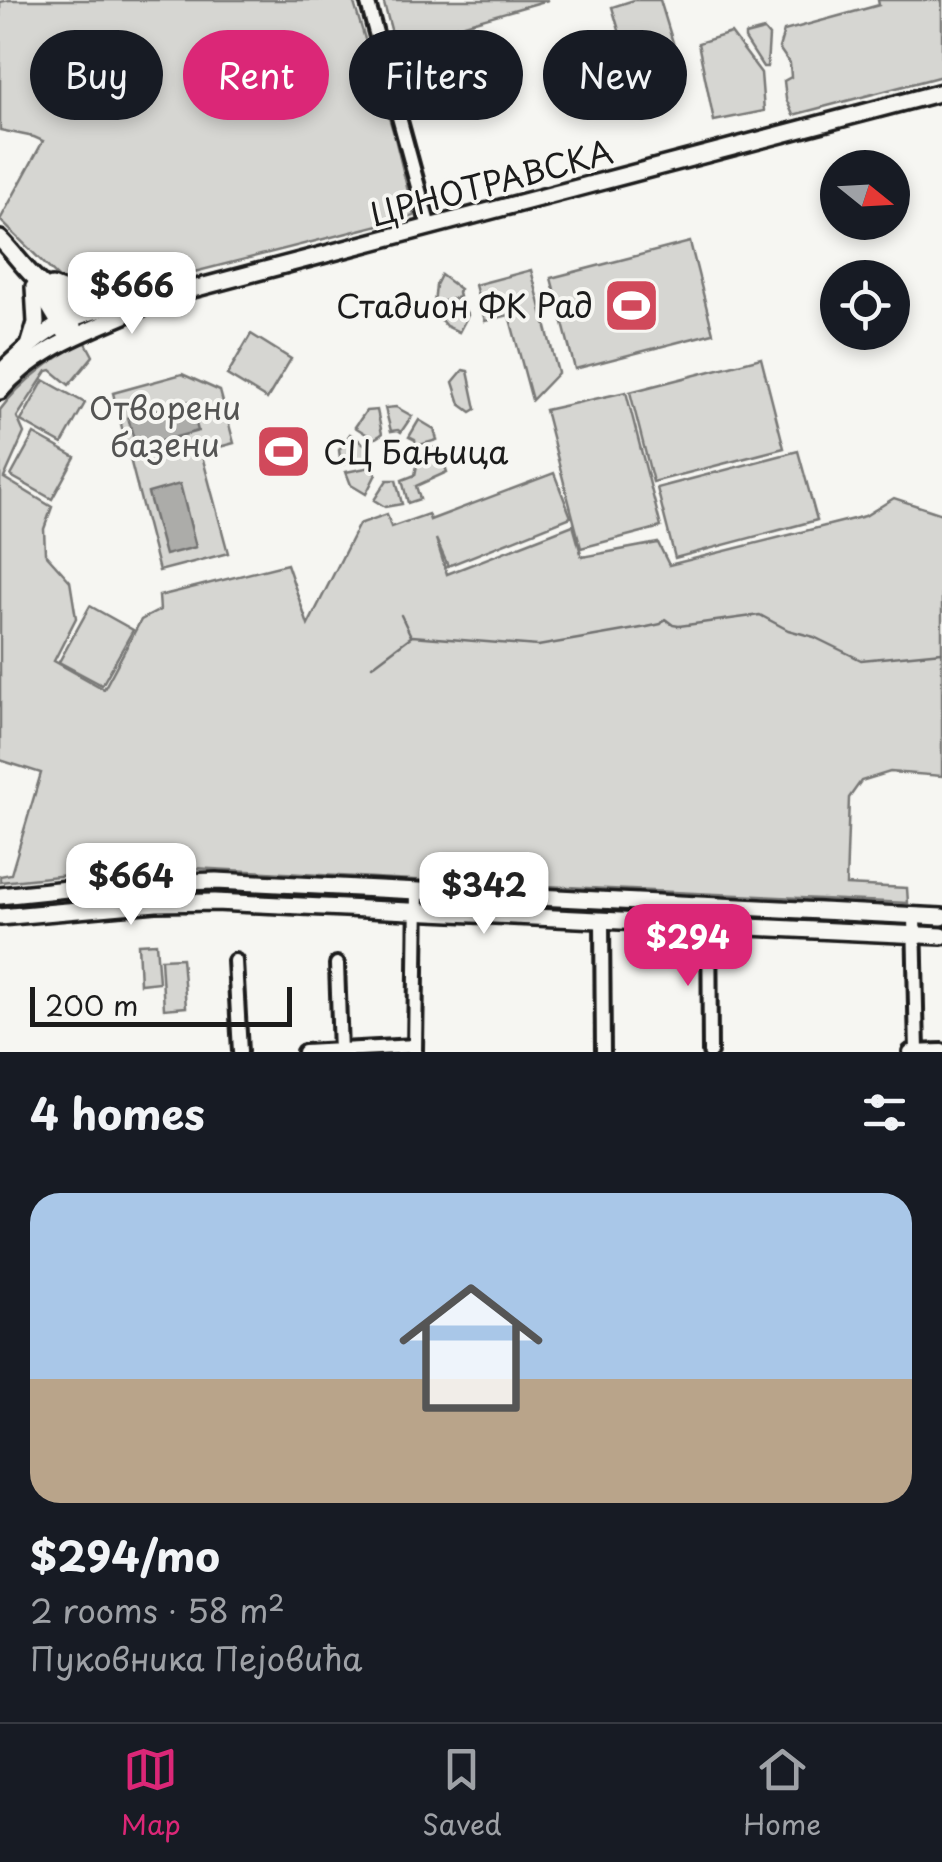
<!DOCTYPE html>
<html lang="en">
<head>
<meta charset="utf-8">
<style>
  :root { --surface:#171b24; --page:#20242c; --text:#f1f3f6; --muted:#9ea1a6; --line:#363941; --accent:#db2777 }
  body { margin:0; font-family:"Playpen Sans",sans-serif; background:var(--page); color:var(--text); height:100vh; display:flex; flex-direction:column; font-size:38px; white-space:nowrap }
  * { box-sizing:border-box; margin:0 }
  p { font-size:32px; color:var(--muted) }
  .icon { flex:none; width:55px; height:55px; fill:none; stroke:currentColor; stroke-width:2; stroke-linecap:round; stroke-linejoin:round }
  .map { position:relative; height:1052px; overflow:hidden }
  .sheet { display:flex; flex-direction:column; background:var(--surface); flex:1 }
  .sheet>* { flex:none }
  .top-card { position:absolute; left:30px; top:30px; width:882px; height:90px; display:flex; gap:20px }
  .needle { width:65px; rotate:108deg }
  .controls { position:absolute; left:820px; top:150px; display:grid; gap:20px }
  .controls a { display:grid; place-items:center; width:90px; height:90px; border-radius:50%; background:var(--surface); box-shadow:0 5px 15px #0003; font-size:50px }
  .scale { position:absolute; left:30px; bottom:25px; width:262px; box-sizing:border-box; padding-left:10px; border:5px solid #1c1c1c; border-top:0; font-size:28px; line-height:35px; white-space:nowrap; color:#1c1c1c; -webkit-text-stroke:8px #f6f6f2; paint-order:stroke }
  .price { position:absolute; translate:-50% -85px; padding:0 22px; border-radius:20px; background:#fff; color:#222; font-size:32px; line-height:65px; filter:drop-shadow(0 2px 5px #0008) }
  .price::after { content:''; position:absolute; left:50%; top:60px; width:30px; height:22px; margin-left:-15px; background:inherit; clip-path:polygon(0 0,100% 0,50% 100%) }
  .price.selected { background:var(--accent); color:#fff }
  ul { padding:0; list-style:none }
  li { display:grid; align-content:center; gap:20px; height:530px; padding:0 30px }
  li+li { border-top:2px solid var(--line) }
  li span { display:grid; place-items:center; height:310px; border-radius:30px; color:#555 }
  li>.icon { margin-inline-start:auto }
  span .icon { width:180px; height:180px; fill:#fffc; stroke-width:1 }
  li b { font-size:42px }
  h2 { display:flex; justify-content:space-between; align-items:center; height:120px; padding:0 30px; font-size:42px }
  .pill { padding:0 35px; border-radius:45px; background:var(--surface); box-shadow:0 5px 15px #0003; font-size:35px; line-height:90px }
  .pill.selected { background:var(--accent); color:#fff }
  .tabs { display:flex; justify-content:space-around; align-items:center; height:140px; border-top:2px solid var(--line); background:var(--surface); font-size:28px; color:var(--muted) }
  .tabs a { display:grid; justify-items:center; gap:5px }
  .tabs .selected { color:var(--accent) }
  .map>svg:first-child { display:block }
</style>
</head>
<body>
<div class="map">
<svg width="942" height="1052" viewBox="0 0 942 1052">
  <rect width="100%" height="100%" fill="#f6f6f2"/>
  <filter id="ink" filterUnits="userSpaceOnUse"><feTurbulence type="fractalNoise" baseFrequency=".01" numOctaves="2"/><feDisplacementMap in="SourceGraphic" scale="20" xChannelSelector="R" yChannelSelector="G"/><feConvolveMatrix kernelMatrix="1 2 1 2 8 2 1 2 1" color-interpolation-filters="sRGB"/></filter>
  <g filter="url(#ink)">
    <g fill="#d6d6d2" stroke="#797977" stroke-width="2.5">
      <path d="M9,0h344l41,134 20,82 -263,67 -31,11 -16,1 -16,-1 -19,-6 -69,-68 43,-79 -9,-4 -34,-7v-128z"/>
      <path d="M383,0h165l-153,44z"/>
      <path d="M634,0h26l14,46 -46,14 -16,-53z"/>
      <path d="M878,0h64v76l-149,39 -7,-16 -2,-18 7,-4 -1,-13 -11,-16 5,-17 95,-26z"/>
      <path d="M764,30l5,6 -2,31h-4l-18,-28v-4z"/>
      <path d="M731,33l30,40 3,38 -50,10 -16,-78z"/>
      <path d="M690,242l23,91 -138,36 -24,-91z"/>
      <path d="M531,270l27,103 -26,27 -23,-85 -24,6 -10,-36z"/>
      <path d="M441,275l19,14 -2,3 1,5 -25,7 2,-19z"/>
      <path d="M463,307l5,8 -9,17 -13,-6 -10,-12z"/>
      <path d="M251,334l40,25 -24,40 -40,-24z"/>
      <path d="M85,341l8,15 -24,29 -18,-15 -4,1 -30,46 7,16 -20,45 48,29 -8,22 1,24 25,28 6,37 -22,43 50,28 37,-69 19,-10 -1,-14 128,-32 21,61 51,-101 28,-10 4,13 37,-13 2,6 124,-47 17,44 -123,49 -12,-27 11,35 126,-49 9,32 76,-14 11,22 196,-49 29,-18 48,16v262l-52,-4 -29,9 -12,17 -3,87 61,3 1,15 -515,-24 -237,-13 -156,16v-6l11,-2 30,-101 -41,-13v-350c22,-30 53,-51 85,-69z"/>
      <path d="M761,358l23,90 -131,34 -23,-90z"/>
      <path d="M463,370l5,1 8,38 -5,3 -11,-8 -7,-22z"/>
      <path d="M182,374l38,17 14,52 -33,9 27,101 -69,18 -46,-178z"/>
      <path d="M44,380l41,23 -23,41 -41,-23z"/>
      <path d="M626,392l35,135 -80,21 -36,-138z"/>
      <path d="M396,407l16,9 -11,16 -3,-2 -7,1 -6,-23z"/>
      <path d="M377,410l5,24 -8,5 -19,-12 11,-16z"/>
      <path d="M419,420l15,9 3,11 -21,6 -1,-6 -6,-3z"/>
      <path d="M34,434l41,23 -23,42 -41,-23z"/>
      <path d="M350,434l20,14 -2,10 -27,7 -2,-15z"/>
      <path d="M439,447l8,25 -31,14 4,13 -12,4 -6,-23 13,-5 5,-24z"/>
      <path d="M798,451l19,69 -142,38 -18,-70z"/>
      <path d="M371,467l1,4 4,3 -10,20 -15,-9 -5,-13z"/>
      <path d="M387,480h9l6,24 -17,3 -11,-7z"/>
      <path d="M90,606l43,24 -31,55 -43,-23z"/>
      <path d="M156,943l3,39 -19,2 -2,-40z"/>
      <path d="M182,958l4,49 -22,2 -3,-50z"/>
    </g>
    <g fill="#acaca9" stroke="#727271" stroke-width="2.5">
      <path d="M190,401l8,30 -62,17 -8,-31z"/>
      <path d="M180,484l16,63 -31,8 -17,-62z"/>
    </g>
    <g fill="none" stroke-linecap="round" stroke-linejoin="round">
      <g stroke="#727271" stroke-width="2.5">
        <path d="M401,615l10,21"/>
        <path d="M372,666l40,-30 126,10 109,-19 14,-3 4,-5 8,6 6,1 81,-11 28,15 26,7 47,23 81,-8"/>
      </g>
      <defs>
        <g id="minor">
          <path d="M367,0l62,227"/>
          <path d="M709,907l1,145"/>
          <path d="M914,916l3,136"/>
          <path d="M602,921l1,131"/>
          <path d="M235,961l5,91"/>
          <path d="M337,964l3,88"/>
          <path d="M304,1052l111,-6"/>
          <path d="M415,1052l2,-162"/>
          <path d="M910,1052l32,-1"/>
        </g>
        <g id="major">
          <path d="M0,239c12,12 22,26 33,37 17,17 34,26 40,50"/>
          <path d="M37,286l27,45"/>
          <path d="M52,286l40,16 19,2"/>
          <path d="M29,346l7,-23 -2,-36"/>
          <path d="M0,373c23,-23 52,-49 84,-59 27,-9 57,-13 86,-19l772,-203"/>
          <path d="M0,391c37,-44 90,-60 141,-83"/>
          <path d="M0,896l115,-12 101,-3 726,36"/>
          <path d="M0,917l156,-14 59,-1 727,34"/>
        </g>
      </defs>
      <use href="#minor" stroke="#1c1c1c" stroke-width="20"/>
      <use href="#major" stroke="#1c1c1c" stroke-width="22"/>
      <use href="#minor" stroke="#f6f6f2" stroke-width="12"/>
      <use href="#major" stroke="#f6f6f2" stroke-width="15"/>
    </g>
  </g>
  <defs>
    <symbol id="stadium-square" viewBox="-11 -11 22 22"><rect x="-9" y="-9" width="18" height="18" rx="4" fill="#d1495b" stroke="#f6f6f2"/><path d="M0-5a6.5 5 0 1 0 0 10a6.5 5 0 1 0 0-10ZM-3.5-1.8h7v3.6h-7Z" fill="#fff"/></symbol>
  </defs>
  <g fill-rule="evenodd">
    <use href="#stadium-square" x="600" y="274" width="63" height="63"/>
    <use href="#stadium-square" x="252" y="420" width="63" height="63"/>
  </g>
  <g text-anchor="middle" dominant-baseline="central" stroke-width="8" stroke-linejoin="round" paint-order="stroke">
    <g font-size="32" fill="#1c1c1c" stroke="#f6f6f2">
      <text transform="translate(491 182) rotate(-15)">ЦРНОТРАВСКА</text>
    </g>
    <g font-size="32" fill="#1c1c1c" stroke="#f6f6f2" text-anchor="end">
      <text x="593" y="305">Стадион ФК Рад</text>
      <text x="323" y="451" text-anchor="start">СЦ Бањица</text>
    </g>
    <g font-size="32" fill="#545453" stroke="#f6f6f2">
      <text x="165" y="407">Отворени<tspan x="165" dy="37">базени</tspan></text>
    </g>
  </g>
</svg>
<div class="controls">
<a><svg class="needle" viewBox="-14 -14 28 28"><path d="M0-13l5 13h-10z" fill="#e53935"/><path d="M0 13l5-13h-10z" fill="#9ea1a6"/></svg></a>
<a><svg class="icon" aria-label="locate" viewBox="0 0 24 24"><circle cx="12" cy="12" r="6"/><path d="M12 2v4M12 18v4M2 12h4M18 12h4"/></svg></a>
</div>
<div class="scale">200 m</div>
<b class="price" style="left:132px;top:337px">$666</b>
<b class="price" style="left:131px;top:928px">$664</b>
<b class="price" style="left:484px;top:937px">$342</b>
<b class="price selected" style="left:688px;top:989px">$294</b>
<div class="top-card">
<a class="pill">Buy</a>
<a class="pill selected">Rent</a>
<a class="pill">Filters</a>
<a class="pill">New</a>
</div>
</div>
<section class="sheet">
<h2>4 homes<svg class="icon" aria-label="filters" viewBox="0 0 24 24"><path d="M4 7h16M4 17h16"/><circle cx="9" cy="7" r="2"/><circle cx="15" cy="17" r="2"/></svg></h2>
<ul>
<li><span style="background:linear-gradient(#a9c7e8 60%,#b9a48a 0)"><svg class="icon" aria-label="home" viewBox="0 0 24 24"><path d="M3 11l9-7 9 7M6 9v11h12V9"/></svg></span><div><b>$294/mo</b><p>2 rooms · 58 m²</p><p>Пуковника Пејовића</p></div></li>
</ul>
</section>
<nav class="tabs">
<a class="selected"><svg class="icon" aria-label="map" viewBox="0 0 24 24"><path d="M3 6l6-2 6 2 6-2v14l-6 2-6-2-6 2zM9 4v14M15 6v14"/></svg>Map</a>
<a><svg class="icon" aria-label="saved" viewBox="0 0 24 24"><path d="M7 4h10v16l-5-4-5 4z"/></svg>Saved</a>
<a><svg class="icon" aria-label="home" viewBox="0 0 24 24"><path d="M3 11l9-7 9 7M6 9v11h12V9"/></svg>Home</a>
</nav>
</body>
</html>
